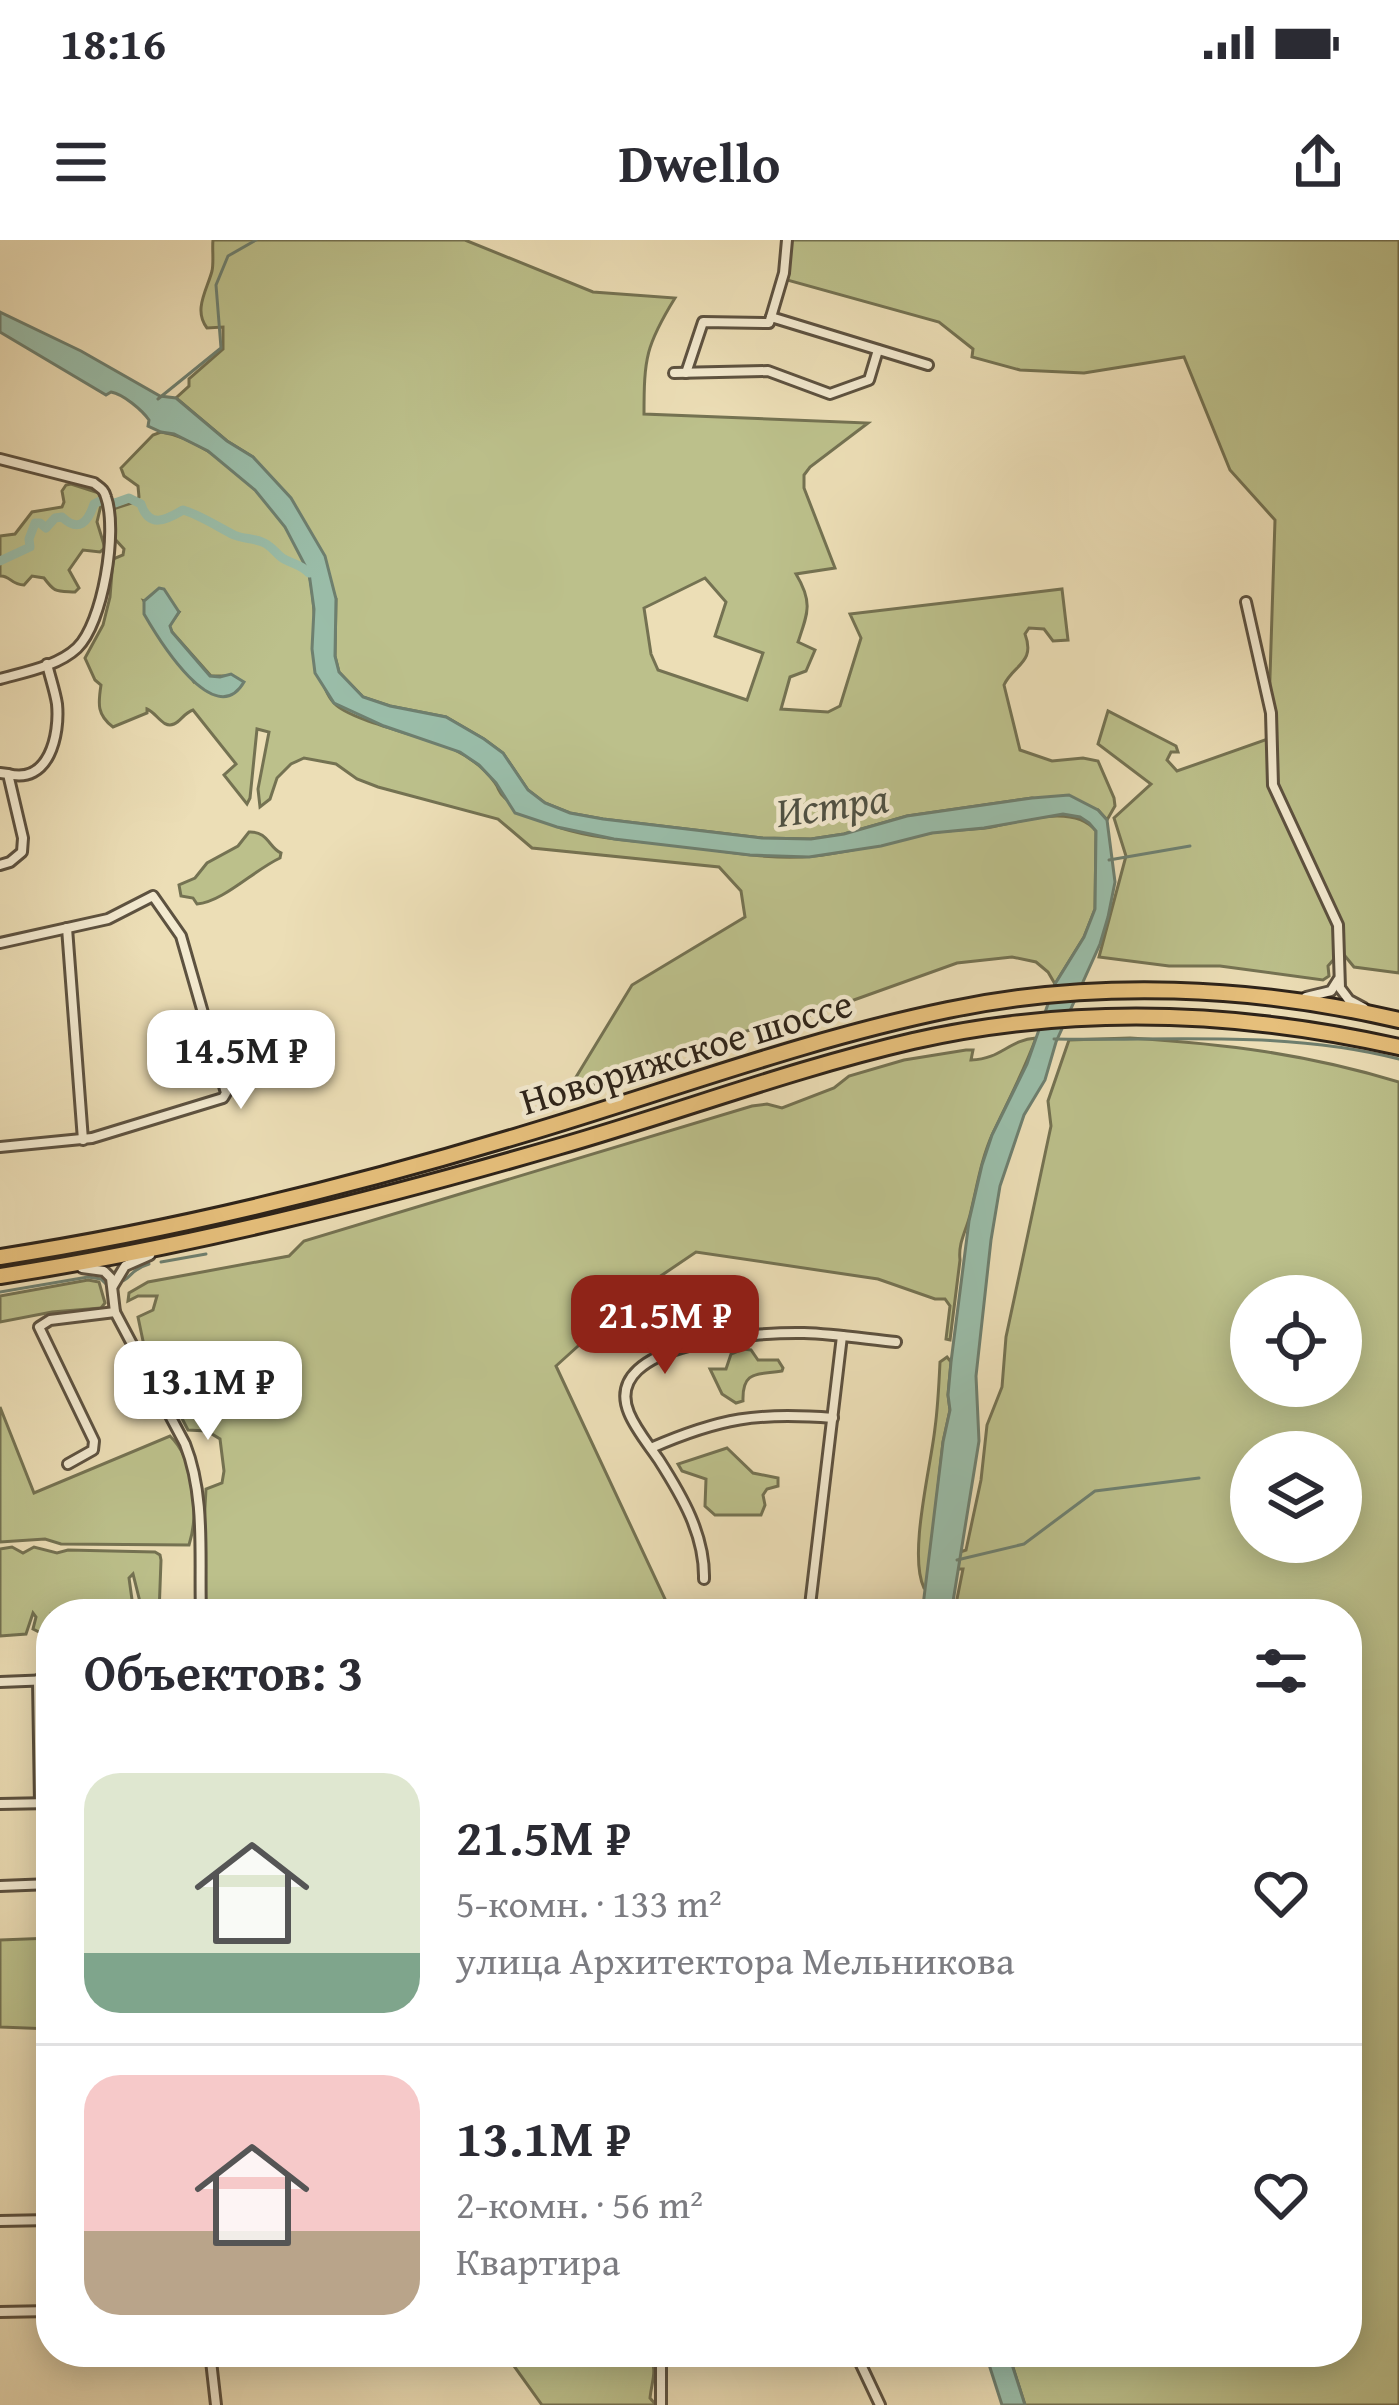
<!DOCTYPE html>
<html lang="ru">
<head>
<meta charset="utf-8">
<style>
  :root { --surface:#fff; --page:#f2f2f3; --text:#2b2b33; --muted:#7c7c81; --line:#e1e1e2; --accent:#8f2418 }
  body { margin:0; font-family:"Gentium Book Plus",serif; background:var(--page); color:var(--text); height:100vh; display:flex; flex-direction:column; font-size:45px; white-space:nowrap }
  * { box-sizing:border-box; margin:0 }
  p { font-size:39px; color:var(--muted) }
  .icon { flex:none; width:66px; height:66px; fill:none; stroke:currentColor; stroke-width:2; stroke-linecap:round; stroke-linejoin:round }
  .map { position:relative; flex:1; overflow:hidden }
  .panel { position:absolute; left:36px; top:1359px; width:1326px; height:768px; display:flex; flex-direction:column; background:var(--surface); border-radius:48px; box-shadow:0 6px 30px #0003 }
  .panel>* { flex:none }
  .fabs { position:absolute; left:1230px; top:1035px; display:grid; gap:24px }
  .fabs a { display:grid; place-items:center; width:132px; height:132px; border-radius:50%; background:var(--surface); box-shadow:0 6px 30px #0003; font-size:60px }
  .price { position:absolute; translate:-50% -102px; padding:0 27px; border-radius:24px; background:#fff; color:#222; font-size:39px; line-height:78px; filter:drop-shadow(0 3px 6px #0008) }
  .price::after { content:''; position:absolute; left:50%; top:72px; width:36px; height:27px; margin-left:-18px; background:inherit; clip-path:polygon(0 0,100% 0,50% 100%) }
  .price.current { background:var(--accent); color:#fff }
  ul { padding:0; list-style:none }
  li { display:flex; align-items:center; gap:36px; height:300px; padding:0 48px }
  li+li { border-top:3px solid var(--line) }
  li span { display:grid; place-items:center; flex:none; width:336px; height:240px; border-radius:36px; color:#555 }
  li>.icon { margin-inline-start:auto }
  span .icon { width:144px; height:144px; fill:#fffc; stroke-width:1 }
  li b { font-size:51px }
  h2 { display:flex; justify-content:space-between; align-items:center; height:144px; padding:0 48px; font-size:51px }
  .status { display:flex; justify-content:space-between; align-items:center; height:84px; padding:0 60px; background:var(--surface); direction:ltr }
  .status svg { height:33px; fill:currentColor }
  header { display:flex; justify-content:space-between; align-items:center; height:156px; padding:0 48px; background:var(--surface); font-size:54px; font-weight:600 }
  .map>svg:first-child { display:block }
</style>
</head>
<body>
<div class="status"><b>18:16</b><svg viewBox="0 0 49 12"><path d="M0 12V9h3v3zM5 12V6h3v6zM10 12V3h3v9zM15 12V0h3v12zM26 1h20v11H26zM47 4h2v5h-2z"/></svg></div>
<header><svg class="icon" aria-label="menu" viewBox="0 0 24 24"><path d="M4 6h16M4 12h16M4 18h16"/></svg>Dwello<svg class="icon" aria-label="share" viewBox="0 0 24 24"><path d="M12 15V3M7 8l5-5 5 5M5 13v7h14v-7"/></svg></header>
<div class="map">
<svg width="1399" height="2165" viewBox="0 0 1399 2165">
  <rect width="100%" height="100%" fill="#ecdeb6"/>
  <filter id="stains"><feTurbulence type="fractalNoise" baseFrequency=".00167" numOctaves="4"/><feColorMatrix values="0 0 0 0 .2 0 0 0 0 .09 0 0 0 0 .02 0 0 0 .5 -.17"/></filter>
  <radialGradient id="worn" r=".72"><stop offset=".6" stop-color="#630" stop-opacity="0"/><stop offset="1" stop-color="#630" stop-opacity=".3"/></radialGradient>
  <g fill="#bcc08b" stroke="#747252" stroke-width="3" fill-rule="evenodd">
    <path d="M213,0h252l128,52 82,6c-29,47 -31,60 -31,116l224,9 -58,44 -6,8v13l31,80 -39,6c17,28 12,39 2,68l17,8 -9,21 -16,6 -9,32 47,3 12,-6 21,-68 -11,-24 212,-25 6,51 -15,1 -9,-12 -15,-1 -4,6c11,29 -12,31 -21,51l16,65 32,11 31,-3 15,3 16,37 1,8 -8,14 -9,-10 -66,-12 -125,18 -63,18 -33,5 -49,-1 -159,-19 -33,-6 -25,-10 -17,-13 -25,-37 -19,-14 -38,-22 -56,-11 -27,-9 -24,-25 -4,-16 1,-57 -83,-142 -26,-16 -51,-43 13,-12v-7l34,-30v-22l-16,1c-14,-18 0,-38 5,-57 2,-9 0,-22 1,-31zM705,338l21,24 -11,34 48,17 -16,47 -89,-30 -7,-16 -7,-46z"/>
    <path d="M791,0h608v733l-45,-6 -13,-16 -13,15 1,10 -6,4 -103,-14h-51l-70,-9 27,-101 -12,-38 37,-34 -53,-40 10,-33 68,35 2,6h-7l-4,8 10,11 91,-32 7,-219 -45,-50 -46,-113 -100,16 -64,-3 -48,-13 1,-8 -34,-27 -152,-42z"/>
    <path d="M161,192c59,9 136,89 149,147 8,34 1,99 24,124 16,18 93,34 119,46 16,8 32,19 42,34 5,7 3,9 10,15 11,9 42,25 56,30 38,12 78,13 117,17 45,5 91,16 136,11 40,-4 77,-15 116,-23 18,-3 37,-3 55,-5 33,-5 88,-26 111,3l-1,78 -11,28 -29,47 -7,-12 -12,-10 -24,-5 -55,6 -145,52 -78,19 -145,52 -16,-4 59,-97 113,-68 -4,-26 -22,-24 -187,-19 -34,-29 -120,-32 -21,-8 -21,-15 -32,-6 -13,6 -14,14 -7,21 -10,8 -2,-18 11,-57 -12,-3 -7,69 -3,6 -23,-29 12,-11 -43,-54c-9,3 -12,11 -19,14 -11,5 -17,-11 -27,-15v4l-34,14c-16,-12 -15,-23 -12,-42l-6,-5 -10,-22 18,-33 7,-28 3,-38 10,-4 1,-6 -10,-11 -1,-29 22,-7 4,-5 -1,-11 -14,-10 -3,-8 32,-33zM144,361l35,11 -10,14 3,6 39,44h14l-31,6z"/>
    <path d="M71,244l28,9 2,12 -4,17 8,26 -5,4 -17,-2 -14,20 10,18 -4,4c-19,-1 -20,1 -31,-14l-12,-2 -8,9c-13,0 -14,-10 -24,-9v-40l15,-2 17,-22 30,-5 2,-5 -2,-11 4,-6z"/>
    <path d="M249,592c19,-1 20,16 32,21l-1,5c-26,12 -57,44 -83,46l-4,-6 -12,-2 -2,-11 16,-7 12,-15 31,-17z"/>
    <path d="M1036,798c-12,33 -28,63 -43,95 -12,26 -16,54 -23,82 -4,16 -12,28 -10,45l-10,80 -4,-1 4,-33 -5,-7h-10l-57,-20 -182,-27 -56,38 -84,76 116,248h-466l-3,-72 3,-53 16,-6 2,-12 -4,-32 -13,-8 -19,-1 -27,-52 -14,-18 -9,-43 15,-7 4,-14h-19l-10,5 1,-8 19,-11 141,-26 15,-15 448,-135 15,-2 15,4 52,-20 15,-12 55,-16 62,-10h7l-2,10c31,-1 37,-20 65,-22z"/>
    <path d="M1130,798c97,6 176,16 269,44v1323h-374l-17,-53h339v-738h-393l9,-45h-5l2,-17 6,-2 15,-70 6,-55 15,-38 4,-50 45,-211 -3,-25 21,-61zM1251,1056h90v90h-90zM1251,1212h90v90h-90z"/>
    <path d="M88,1040l11,2 6,21 -4,5 -49,4 -52,10v-26z"/>
    <path d="M743,1109l8,1 7,10h20l5,8 -1,3c-25,4 -40,-1 -39,30l-7,2 -14,-9 -12,-25h16l5,-15z"/>
    <path d="M947,1117l4,5 -3,33 2,15 -7,32 -16,146h-3c-16,-33 7,-122 11,-160 3,-22 4,-44 5,-66z"/>
    <path d="M0,1167l34,86 136,-57c25,24 29,77 19,109l-128,-1 -16,-5 -45,3z"/>
    <path d="M727,1208l26,25 25,5v8l-11,3 -4,6 2,10 -4,10h-46l-10,-9 1,-27 -24,-8 -4,-7z"/>
    <path d="M12,1307l11,6 11,-6 23,6 11,-3 87,2 5,3 1,5 -2,54h-16l-10,-40 -4,4 5,36h-83v16l-12,2 -6,-3 3,-12 -3,-4 -7,21 -26,2v-87z"/>
    <path d="M51,1698v91l-51,-2v-87z"/>
    <path d="M504,2112h145c9,21 3,26 1,46l6,7h-114z"/>
  </g>
  <g fill="#9abda9" stroke="#6e7f6f" stroke-width="3">
    <path d="M0,72l81,39 79,45 16,2 51,43 26,16 38,41 34,58 11,43 -1,57 4,16 24,25 27,9 56,11 38,22 19,14 25,37 17,13 25,10 33,6 159,19 49,1 33,-5 63,-18 125,-18 37,-3 29,15 9,10 8,62 -7,35 -8,27 -44,98 -11,38 -21,35 -24,71 -9,54 -15,136 3,65 -28,173h-29l21,-172 7,-32 -2,-15 3,-33 18,-141 13,-56 10,-30 35,-71 28,-80 29,-47 11,-28 1,-78 -7,-8 -9,-6 -17,-3 -79,14 -52,5 -51,13 -72,11 -59,-2 -136,-16 -57,-12 -42,-14 -19,-30 -17,-18 -19,-13 -76,-26 -50,-23 -19,-30 -3,-24 2,-40 -5,-36 -24,-46 -30,-37 -47,-39 -34,-17 -13,-2 -13,-6 1,-6c-7,-10 -26,-26 -38,-28l-5,3 -106,-63z"/>
    <path d="M159,348l5,1 15,23 -9,14 2,6 38,44 10,1 11,-3 13,8c-29,50 -85,-42 -100,-68v-13z"/>
    <path d="M985,2112h23l17,53h-23z"/>
  </g>
  <g fill="none" stroke-linecap="round" stroke-linejoin="round">
    <g stroke="#6e7f6f" stroke-width="3">
      <path d="M158,159l63,-51 -5,-63 12,-29 28,-16"/>
      <path d="M1109,620l81,-14"/>
      <path d="M1054,799c115,2 233,-9 345,20"/>
      <path d="M161,1022l45,-8"/>
      <path d="M122,1041c9,-3 9,-12 27,-17"/>
      <path d="M0,1052l88,-15 13,2 5,5"/>
      <path d="M957,1320l67,-16 71,-53 104,-13"/>
    </g>
    <path stroke="#9abda9" stroke-width="9" d="M0,321l30,-14 -1,-8 6,-16h5l6,5 9,-10 7,-1c17,16 26,5 32,-13l6,-3 15,2 14,-5 12,6c8,25 25,16 42,6 17,5 35,17 51,25 9,4 19,3 28,7 10,3 14,13 22,17 11,6 16,5 25,14l9,-2"/>
    <defs>
      <g id="minor">
        <path d="M771,77l13,-44 3,-33"/>
        <path d="M674,133l94,-2 62,23 39,-14 9,-30"/>
        <path d="M686,133l17,-51 66,1 2,-6 157,48"/>
        <path d="M0,219l94,24c6,5 10,6 12,14 12,34 -3,126 -29,151 -19,18 -52,24 -77,31"/>
        <path d="M1246,362l25,111 2,72 65,140 2,63 9,12 15,8"/>
        <path d="M0,533l8,1 15,64 -1,14 -12,10 -10,3"/>
        <path d="M8,534c41,11 52,-39 49,-70 -2,-13 -7,-27 -10,-40"/>
        <path d="M67,688l16,212"/>
        <path d="M0,703l108,-24 45,-23 28,40 45,157 -3,5 -131,40 -92,9"/>
        <path d="M1306,757l25,-6 7,-11"/>
        <path d="M82,1028l22,3 7,7 4,34 70,132c21,53 14,113 16,170"/>
        <path d="M113,1046l12,-20 25,-11"/>
        <path d="M651,1208c69,-30 106,-36 182,-30"/>
        <path d="M68,1224l25,-14 1,-9 -55,-114 11,-7 65,-8"/>
        <path d="M704,1339c1,-44 -22,-83 -45,-119 -10,-15 -23,-30 -30,-47 -30,-72 133,-81 175,-80 31,1 62,6 92,9"/>
        <path d="M809,1374l33,-278"/>
        <path d="M38,1440l2,123"/>
        <path d="M0,1442l51,-2"/>
        <path d="M0,1564l51,-1"/>
        <path d="M0,1646l51,-2"/>
        <path d="M0,1981l51,-1"/>
        <path d="M0,2072l51,-1"/>
        <path d="M210,2112l6,53"/>
        <path d="M656,2112l5,14v39"/>
        <path d="M855,2112l25,53"/>
      </g>
      <g id="highway">
        <path d="M0,1017c175,-27 352,-71 521,-122 142,-42 282,-95 427,-125 147,-31 306,-24 451,10"/>
        <path d="M0,1036c188,-29 374,-76 557,-129 119,-34 235,-78 356,-106 160,-36 326,-30 486,6"/>
      </g>
    </defs>
    <use href="#minor" stroke="#5d5240" stroke-width="14"/>
    <use href="#highway" stroke="#2d2319" stroke-width="20"/>
    <use href="#minor" stroke="#f3ead0" stroke-width="8"/>
    <use href="#highway" stroke="#e6bf7b" stroke-width="14"/>
  </g>
  <g text-anchor="middle" dominant-baseline="central" stroke-width="9" stroke-linejoin="round" paint-order="stroke">
    <g font-size="39" fill="#2d2319" stroke="#f3ead0">
      <text transform="translate(686 811) rotate(-17)">Новорижское шоссе</text>
    </g>
    <g font-size="42" font-style="italic" fill="#4e5144" stroke="#f3ead0">
      <text transform="translate(832 564) rotate(-8)">Истра</text>
    </g>
  </g>
  <rect width="100%" height="100%" filter="url(#stains)"/>
  <rect width="100%" height="100%" fill="url(#worn)"/>
</svg>
<div class="fabs">
<a><svg class="icon" aria-label="locate" viewBox="0 0 24 24"><circle cx="12" cy="12" r="6"/><path d="M12 2v4M12 18v4M2 12h4M18 12h4"/></svg></a>
<a><svg class="icon" aria-label="layers" viewBox="0 0 24 24"><path d="M12 4l9 5-9 5-9-5zM3 14l9 5 9-5"/></svg></a>
</div>
<b class="price" style="left:241px;top:872px">14.5M ₽</b>
<b class="price current" style="left:665px;top:1137px">21.5M ₽</b>
<b class="price" style="left:208px;top:1203px">13.1M ₽</b>
<section class="panel">
<h2>Объектов: 3<svg class="icon" aria-label="filters" viewBox="0 0 24 24"><path d="M4 7h16M4 17h16"/><circle cx="9" cy="7" r="2"/><circle cx="15" cy="17" r="2"/></svg></h2>
<ul>
<li><span style="background:linear-gradient(#dfe7d0 75%,#7fa58c 0)"><svg class="icon" aria-label="home" viewBox="0 0 24 24"><path d="M3 11l9-7 9 7M6 9v11h12V9"/></svg></span><div><b>21.5M ₽</b><p>5-комн. · 133 m²</p><p>улица Архитектора Мельникова</p></div><svg class="icon" aria-label="heart" viewBox="0 0 24 24"><path d="M12 20l-8-8c-3-5 5-10 8-4 3-6 11-1 8 4z"/></svg></li>
<li><span style="background:linear-gradient(#f6c9c9 65%,#b9a48a 0)"><svg class="icon" aria-label="home" viewBox="0 0 24 24"><path d="M3 11l9-7 9 7M6 9v11h12V9"/></svg></span><div><b>13.1M ₽</b><p>2-комн. · 56 m²</p><p>Квартира</p></div><svg class="icon" aria-label="heart" viewBox="0 0 24 24"><path d="M12 20l-8-8c-3-5 5-10 8-4 3-6 11-1 8 4z"/></svg></li>
</ul>
</section>
</div>
</body>
</html>
